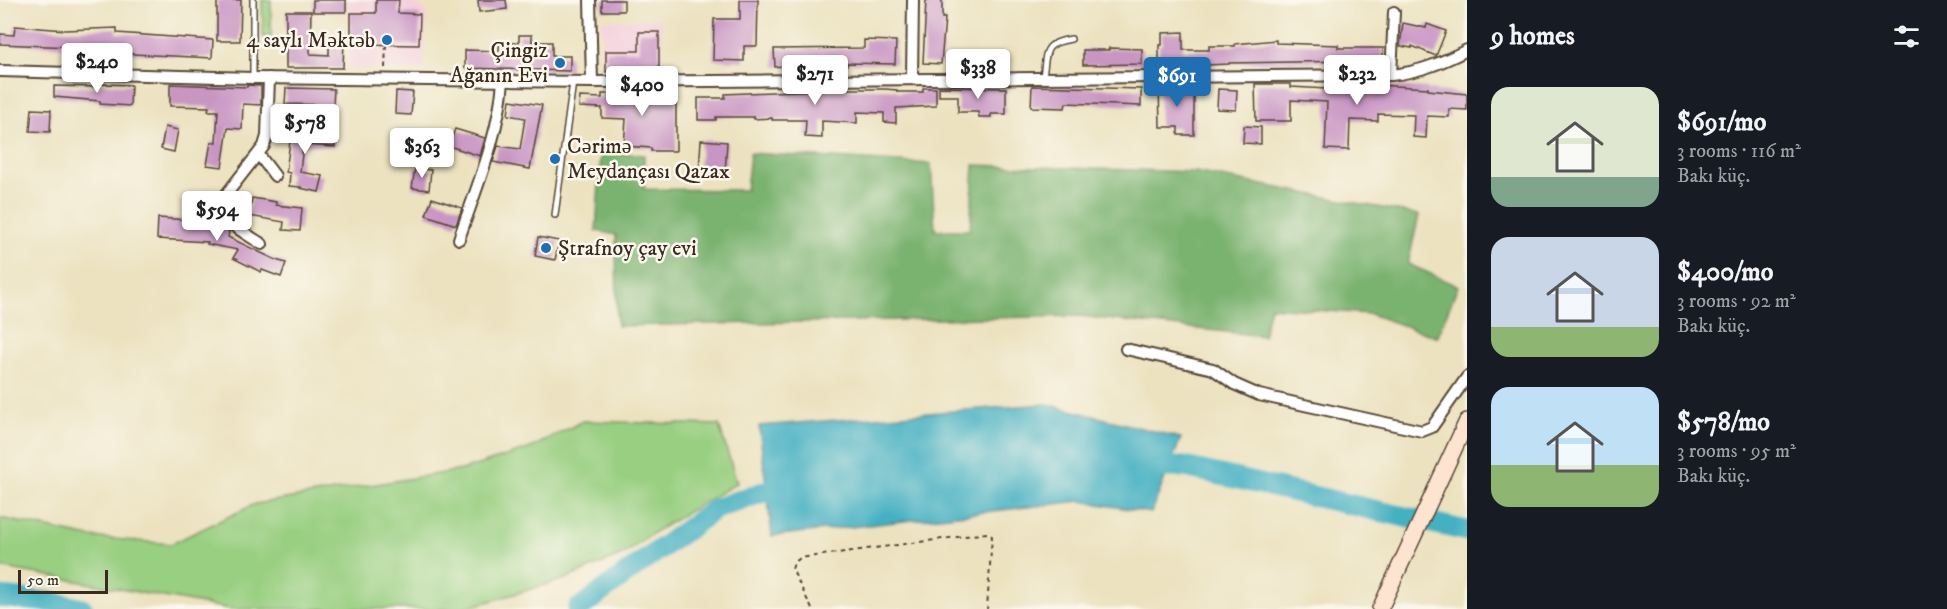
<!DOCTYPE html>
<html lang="en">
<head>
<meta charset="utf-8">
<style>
  :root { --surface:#171b24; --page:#242831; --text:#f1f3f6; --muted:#9ea1a6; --accent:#1f6fb2 }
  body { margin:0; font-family:"IM FELL DW Pica",serif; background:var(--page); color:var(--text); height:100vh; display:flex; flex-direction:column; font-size:22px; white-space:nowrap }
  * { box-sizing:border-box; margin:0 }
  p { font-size:20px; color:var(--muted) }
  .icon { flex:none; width:33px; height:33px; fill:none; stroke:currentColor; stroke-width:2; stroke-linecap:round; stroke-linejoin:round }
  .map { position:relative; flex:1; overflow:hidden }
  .sheet { display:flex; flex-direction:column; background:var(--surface); width:480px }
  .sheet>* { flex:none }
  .scale { position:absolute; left:18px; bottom:15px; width:90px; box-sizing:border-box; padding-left:6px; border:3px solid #3b2a1e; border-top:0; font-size:16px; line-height:21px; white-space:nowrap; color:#3b2a1e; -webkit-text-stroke:4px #fbf7ec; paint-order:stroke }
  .price { position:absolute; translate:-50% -51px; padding:0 14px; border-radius:6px; background:#fff; color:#222; font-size:20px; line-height:39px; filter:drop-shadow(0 2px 3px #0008) }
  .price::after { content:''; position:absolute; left:50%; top:36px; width:18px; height:14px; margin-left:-9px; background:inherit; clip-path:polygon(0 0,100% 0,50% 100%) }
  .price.current { background:var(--accent); color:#fff }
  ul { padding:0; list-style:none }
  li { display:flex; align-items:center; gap:18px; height:150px; padding:0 24px }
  li span { display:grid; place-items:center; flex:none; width:168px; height:120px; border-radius:18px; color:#555 }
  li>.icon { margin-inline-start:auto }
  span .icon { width:72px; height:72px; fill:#fffc; stroke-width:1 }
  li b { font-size:26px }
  h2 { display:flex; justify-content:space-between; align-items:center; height:72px; padding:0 24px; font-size:26px }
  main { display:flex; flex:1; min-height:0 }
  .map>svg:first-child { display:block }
</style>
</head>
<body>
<main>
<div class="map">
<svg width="1467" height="609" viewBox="0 0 1467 609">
  <rect width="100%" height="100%" fill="#fbf7ec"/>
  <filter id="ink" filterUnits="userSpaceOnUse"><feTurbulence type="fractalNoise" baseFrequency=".0167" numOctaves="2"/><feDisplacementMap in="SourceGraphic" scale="12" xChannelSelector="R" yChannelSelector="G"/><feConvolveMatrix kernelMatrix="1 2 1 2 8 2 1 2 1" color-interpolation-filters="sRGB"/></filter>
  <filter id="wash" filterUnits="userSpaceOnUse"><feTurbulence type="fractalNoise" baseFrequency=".008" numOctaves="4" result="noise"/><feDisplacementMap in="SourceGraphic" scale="24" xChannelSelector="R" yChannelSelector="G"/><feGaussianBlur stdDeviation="1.35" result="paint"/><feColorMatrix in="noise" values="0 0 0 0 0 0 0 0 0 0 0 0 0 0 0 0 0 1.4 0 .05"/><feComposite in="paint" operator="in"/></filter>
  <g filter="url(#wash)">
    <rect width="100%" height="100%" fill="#ece2c0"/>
    <g fill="#f4cfdc">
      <path d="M349,0h59l19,11 -3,58h-76z"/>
      <path d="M662,19l1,55 -60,1 -2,-55z"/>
    </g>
    <g fill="#99cf81" stroke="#6a7c50" stroke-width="1.5">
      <path d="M262,0h9v37h-8z"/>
      <path d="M583,421l136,4 18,58 -81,48 -32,23 -59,25 -88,26 -21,4h-226l-230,-42v-49l90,19 81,7 84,-40 207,-34 69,-22z"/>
    </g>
    <path fill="#7ab26f" stroke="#5a6e46" stroke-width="1.5" d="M601,152l43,3v34l102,1 4,-37 181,11 4,66h35l4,-65 221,7 224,43 -11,49 50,22 -21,51 -67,-23 -100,-7 -7,29 -184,-20 -462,10 -1,-91 -20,-4z"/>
    <path fill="#44b0c2" stroke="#406d70" stroke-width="1.5" d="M1046,404l135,34 -30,75 -70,-12 -309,35 -13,-110z"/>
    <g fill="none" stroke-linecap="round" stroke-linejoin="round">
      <g stroke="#44b0c2" stroke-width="21">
        <path d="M1142,467h43l282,64"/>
        <path d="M0,597l52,5 31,7"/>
        <path d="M578,609l137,-100 77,-27"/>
      </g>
    </g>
    <g id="blocks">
      <g fill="#c996c4">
        <path d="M217,0h24l-1,41h-23z"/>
        <rect x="313" y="0" width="33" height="12"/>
        <path d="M376,0h23l-1,13 22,1 -1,31 -68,-1v-31h25z"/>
        <path d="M478,0h28l1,9 -28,3z"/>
        <rect x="602" y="0" width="22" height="11"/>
        <path d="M740,0h18l-1,46h-13v15l-31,-1 1,-41h26z"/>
        <path d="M926,0h16v18h3l-4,46 -18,-1z"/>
        <path d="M286,11h25l-1,43 19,1v-15h15l-1,28h-57z"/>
        <path d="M1403,23l23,5 1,-4 19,7 -10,25 -24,-10v2l-12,-2z"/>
        <path d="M15,26l50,4 52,-2v5l96,7 -1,18 -118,-6v-4l-94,-4v-10l14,1z"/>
        <path d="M639,32h20v40h-53v-21h33z"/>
        <path d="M1183,32v18h26v-4h26v-2l41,-4v3l62,2v3h45v15h-29v-2l-125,2v1l-24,1v1l-32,1 1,2 -12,1v-5h-3v-20h3v-12z"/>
        <path d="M519,35h13v7h20v14h18v15l-105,-3v-18l34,1v-8h20z"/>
        <path d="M864,40l32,1 -1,23 -48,-1v2l-49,-1 -23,3 -1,-18 90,-1z"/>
        <path d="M1109,48l33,1v15l-59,1v-15h26z"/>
        <path d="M1327,83h51v2l50,3v2l39,4v16l-18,-1v8l-22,-1 -1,22 -13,-1 1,-22 -36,-1v7l-28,-1 -1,30 -24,-1 2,-47 -36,-2v21h-35l-1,-37h36v3l36,2z"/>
        <path d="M101,84l30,1 -1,21 -30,-2v-3l-46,-4v-11l46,1z"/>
        <path d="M170,84l77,3v-2l14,1v19l-18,-1 -1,25 -14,-1 -6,39 -15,-2 4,-23h5l2,-31h-10l1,-4 -39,-1z"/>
        <path d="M1159,85h35v50h-16v-8h-18z"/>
        <path d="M1032,86l109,3v17l-75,-3 -1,5 -34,-1z"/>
        <path d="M939,87l67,1v26h-15v3h-12l-1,-5h-20v-16h-19z"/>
        <path d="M286,88l48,1 -1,16 -48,-1z"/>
        <path d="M923,88h13v18l-40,2v15l-12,-1v-9l-27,-1v11l-35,-2v17l-17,-1 1,-17h-34v-2l-18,1v-2h-38v3h-18v-22h27v-4l119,-5h41l12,1v2h26z"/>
        <path d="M1218,89l19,1 -1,20 -19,-1z"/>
        <path d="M396,91l17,1 -2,23 -16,-1z"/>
        <path d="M621,92h55v59h-25v-3l-27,-2 2,-27 -24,-1v-10l-23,-1 1,-10 22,1v-4h19z"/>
        <path d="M510,100l32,5 -12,64 -37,-7 5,-16 22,3 5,-31 -17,-3z"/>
        <path d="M32,109l19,1 -1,22 -20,-1z"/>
        <path d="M303,123l3,8 30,1 -1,15 -32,-2 -3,27 23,4 -4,16 -19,-4 1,-1 -12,-1 1,-13 -4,-1 4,-31 -4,-12z"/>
        <path d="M1244,126l17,1v17l-18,-1z"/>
        <path d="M165,127l13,3 -4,22 -13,-3z"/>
        <path d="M455,129l30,9 -5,18 -31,-10z"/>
        <path d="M701,140l26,2 -2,31 -26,-2z"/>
        <path d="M415,168l16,2 -2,20 -17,-2z"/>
        <path d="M252,198l24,4v3l26,3 -2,23 -17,-1 1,-8 -35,-6z"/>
        <path d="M432,198l30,10 -6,17 -30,-10z"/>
        <path d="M158,218l45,3v2l21,5 5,4 -1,5 48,23 10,3 -5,14 -19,-7 -1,2 -28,-14 5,-8 -31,-6 1,-2 -51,-3z"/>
        <path d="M538,237l21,4 -4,19 -20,-4z"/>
      </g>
    </g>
  </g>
  <g filter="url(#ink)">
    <use href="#blocks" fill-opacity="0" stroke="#564636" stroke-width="1.5"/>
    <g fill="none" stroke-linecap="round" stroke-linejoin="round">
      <defs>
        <g id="service">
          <path d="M1043,77c4,-26 -1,-33 28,-38"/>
          <path d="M253,78v-78"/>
          <path d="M555,215l18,-133"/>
        </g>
        <g id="minor">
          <path d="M590,0l2,82"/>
          <path d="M0,71l253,7 339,4 799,-7c29,-3 50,-12 76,-25"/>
          <path d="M1391,75l3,-63"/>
          <path d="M912,78l1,-78"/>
          <path d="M259,155l16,21"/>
          <path d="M459,239c17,-51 40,-103 44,-158"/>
          <path d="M262,244c-12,-8 -43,-24 -44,-39l46,-59 3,-10 2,-58"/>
          <path d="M1126,349l87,20 21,15 25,11 163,36 10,-4 35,-50"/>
        </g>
        <path id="secondary" d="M1380,609l87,-188"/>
      </defs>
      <use href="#service" stroke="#564636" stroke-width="8"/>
      <use href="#minor" stroke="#564636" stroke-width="14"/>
      <use href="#secondary" stroke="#564636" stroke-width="18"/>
      <g stroke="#564636" stroke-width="2" stroke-dasharray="4.5 4.5" stroke-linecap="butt">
        <path d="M385,68l1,-23"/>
        <path d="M812,609l-20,-40 2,-6 6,-5 187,-25 5,3 -5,73"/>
      </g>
      <use href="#service" stroke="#fff" stroke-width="5"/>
      <use href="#minor" stroke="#fff" stroke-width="10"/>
      <use href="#secondary" stroke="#fde4d1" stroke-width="15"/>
    </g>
  </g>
  <g fill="#1f6fb2" stroke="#fbf7ec" stroke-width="2">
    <circle cx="387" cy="40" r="6"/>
    <circle cx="560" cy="63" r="6"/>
    <circle cx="555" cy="159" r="6"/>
    <circle cx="546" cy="248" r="6"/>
  </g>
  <g text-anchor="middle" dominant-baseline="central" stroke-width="5" stroke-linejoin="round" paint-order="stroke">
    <g font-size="22" fill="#3b2a1e" stroke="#fbf7ec" text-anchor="end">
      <text x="375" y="40">4 saylı Məktəb</text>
      <text x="548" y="50">Çingiz<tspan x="548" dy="25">Ağanın Evi</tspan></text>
      <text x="567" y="146" text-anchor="start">Cərimə<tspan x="567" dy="25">Meydançası Qazax</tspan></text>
      <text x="558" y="248" text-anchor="start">Ştrafnoy çay evi</text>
    </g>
  </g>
</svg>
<div class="scale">50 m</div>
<b class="price" style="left:97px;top:94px">$240</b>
<b class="price" style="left:978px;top:100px">$338</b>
<b class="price" style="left:815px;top:106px">$271</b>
<b class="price" style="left:1357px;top:106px">$232</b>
<b class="price current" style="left:1177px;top:108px">$691</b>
<b class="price" style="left:642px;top:117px">$400</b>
<b class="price" style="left:305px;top:155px">$578</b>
<b class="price" style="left:422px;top:179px">$363</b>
<b class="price" style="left:217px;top:242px">$594</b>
</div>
<section class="sheet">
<h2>9 homes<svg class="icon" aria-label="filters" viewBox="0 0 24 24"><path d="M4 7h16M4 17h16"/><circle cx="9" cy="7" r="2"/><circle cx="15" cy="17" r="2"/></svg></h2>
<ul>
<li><span style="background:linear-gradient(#dfe7d0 75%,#7fa58c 0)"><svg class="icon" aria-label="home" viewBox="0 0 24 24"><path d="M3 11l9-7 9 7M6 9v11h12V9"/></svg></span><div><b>$691/mo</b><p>3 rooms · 116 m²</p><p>Bakı küç.</p></div></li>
<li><span style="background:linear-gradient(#c9d6e8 75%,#8fb573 0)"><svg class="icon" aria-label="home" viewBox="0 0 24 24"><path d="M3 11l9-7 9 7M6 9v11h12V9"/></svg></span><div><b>$400/mo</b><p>3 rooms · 92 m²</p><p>Bakı küç.</p></div></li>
<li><span style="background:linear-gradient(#bfe0f5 65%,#8fb573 0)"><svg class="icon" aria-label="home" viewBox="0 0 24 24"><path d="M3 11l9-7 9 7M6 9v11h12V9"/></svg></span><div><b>$578/mo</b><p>3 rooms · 95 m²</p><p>Bakı küç.</p></div></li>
</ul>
</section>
</main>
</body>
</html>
